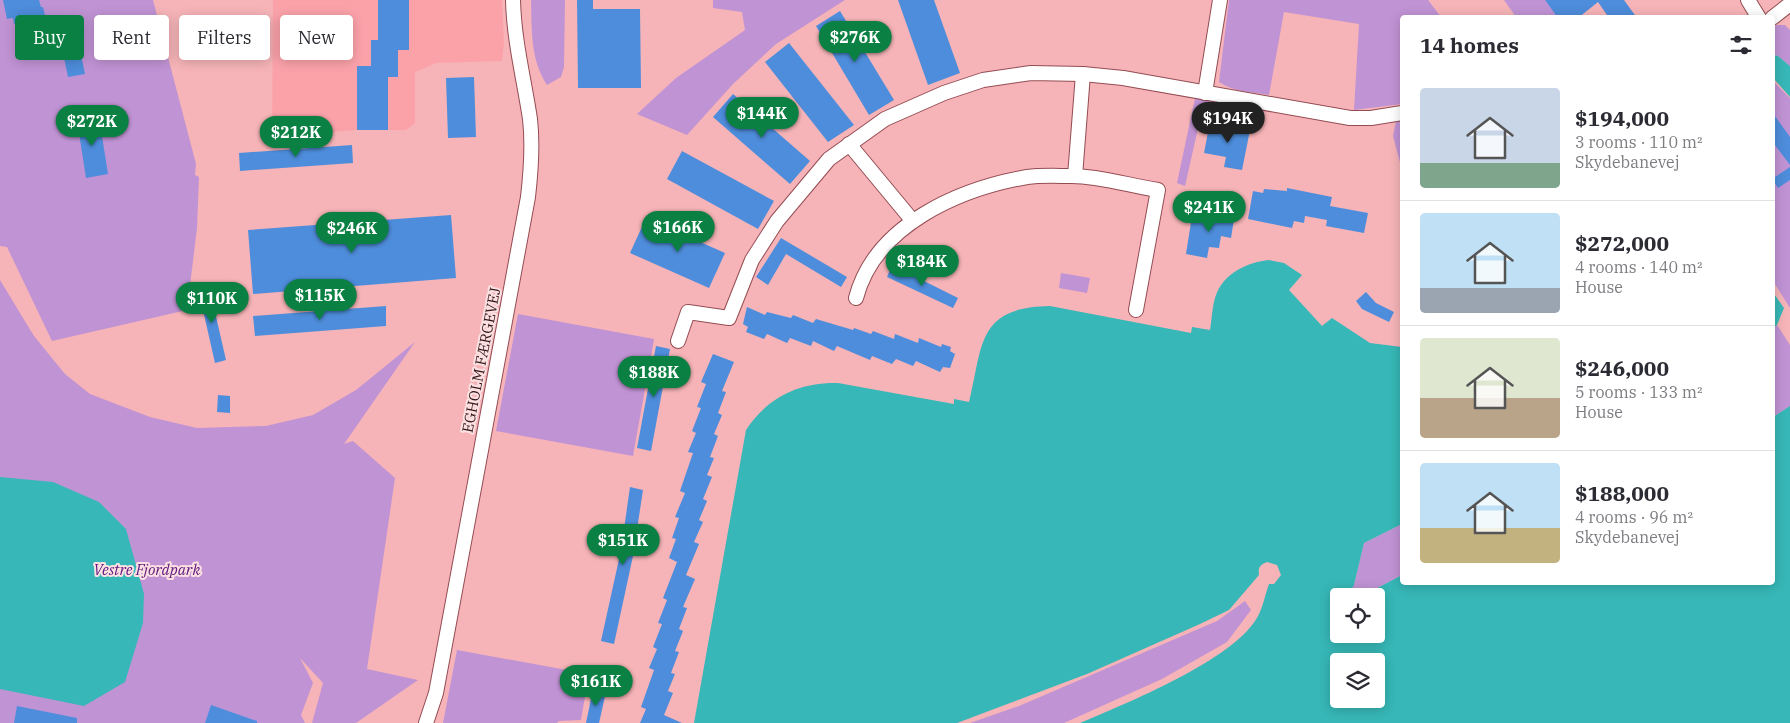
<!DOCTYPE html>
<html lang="en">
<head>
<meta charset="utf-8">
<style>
  :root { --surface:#fff; --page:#f2f2f3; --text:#2b2b33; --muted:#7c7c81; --line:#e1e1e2; --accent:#0b8043 }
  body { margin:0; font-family:"IBM Plex Serif",serif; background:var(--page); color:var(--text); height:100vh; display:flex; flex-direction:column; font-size:19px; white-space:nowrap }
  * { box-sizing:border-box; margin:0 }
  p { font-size:16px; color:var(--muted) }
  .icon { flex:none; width:28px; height:28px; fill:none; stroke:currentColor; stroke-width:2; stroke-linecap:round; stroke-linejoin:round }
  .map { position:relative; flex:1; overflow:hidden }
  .details { position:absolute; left:1400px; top:15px; width:375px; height:570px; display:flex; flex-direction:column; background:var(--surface); border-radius:5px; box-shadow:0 2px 12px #0003 }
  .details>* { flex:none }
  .top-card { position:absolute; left:15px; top:15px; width:475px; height:45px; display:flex; gap:10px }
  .controls { position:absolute; left:1330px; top:588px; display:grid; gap:10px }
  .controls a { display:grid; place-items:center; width:55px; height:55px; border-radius:5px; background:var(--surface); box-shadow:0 2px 12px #0003; font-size:25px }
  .price { position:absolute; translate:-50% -42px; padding:0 11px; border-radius:18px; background:var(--accent); color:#fff; font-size:16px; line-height:32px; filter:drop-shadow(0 1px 2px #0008) }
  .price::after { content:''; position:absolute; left:50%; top:30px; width:15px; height:11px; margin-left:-8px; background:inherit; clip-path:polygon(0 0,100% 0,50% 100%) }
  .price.selected { background:#222; color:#fff }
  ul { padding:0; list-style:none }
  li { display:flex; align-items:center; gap:15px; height:125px; padding:0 20px }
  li+li { border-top:1px solid var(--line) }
  li span { display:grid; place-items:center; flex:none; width:140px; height:100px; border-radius:5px; color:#555 }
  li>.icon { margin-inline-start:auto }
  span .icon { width:60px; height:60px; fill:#fffc; stroke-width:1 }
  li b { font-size:21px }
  h2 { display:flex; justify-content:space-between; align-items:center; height:60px; padding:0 20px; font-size:21px }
  .tag { padding:0 18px; border-radius:5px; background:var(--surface); box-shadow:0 2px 12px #0003; font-size:18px; line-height:45px }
  .tag.selected { background:var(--accent); color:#fff }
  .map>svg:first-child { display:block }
</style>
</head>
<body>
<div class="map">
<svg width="1790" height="723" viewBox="0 0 1790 723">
  <rect width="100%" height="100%" fill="#f6b4b8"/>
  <path fill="#fba2a9" d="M273,0h229l2,42 -2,19 -66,2 -21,9v51l-9,7h-50l-84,7z"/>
  <g fill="#c093d4">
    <path d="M0,0h153l43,164 -1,11 4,2 -2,51 -10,82 -135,31 -45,-94 -7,-1z"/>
    <path d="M531,0h34l-1,67 -3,10 -14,8c-17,-26 -15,-55 -16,-85z"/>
    <path d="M713,0h132l-69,44 -43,40 -46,51 -50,-21 39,-36 69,-48 -3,-18 -29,-4z"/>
    <path d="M1229,0h199l13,17 -39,1v86l-48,6 5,-86 -75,-12 -15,83c-17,-3 -36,-3 -50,-13z"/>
    <path d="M1504,0h41l13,17h-42z"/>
    <path d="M1777,25h8l5,5v36l-12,-10 -5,-1 -1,-27z"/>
    <path d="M1772,80l18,18v210l-17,-27z"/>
    <path d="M1195,98l68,12 -3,14 -59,-9 -16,71 -8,-3z"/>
    <path d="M1402,119v51l-9,-34 3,-15z"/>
    <path d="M1061,273l29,5 -3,15 -28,-5z"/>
    <path d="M0,280l34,56 31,38 25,20 60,23 47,11 69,-2 47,-11 43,-25 59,-48 -71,102 9,-3 42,37 -28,191 51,11 -62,43h-44l11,-40 -23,-25 13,25 -12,32 4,8h-305z"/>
    <path d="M518,314l136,25 -21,117 -137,-25z"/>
    <path d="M1777,325l13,20v61l-17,11v-89z"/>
    <path d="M1402,524v51l-40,21h-23v9v-11l15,-9 10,-42z"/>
    <path d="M1245,601l6,9 -24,32 -65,37 -98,44h-94l49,-17 198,-85z"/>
    <path d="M457,650l132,24 -8,46 -22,1 -2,2h-114z"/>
  </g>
  <g fill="#37b7b7" fill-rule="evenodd">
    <path d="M1773,55l5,1 12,10v31l-17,-19z"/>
    <path d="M1269,260l15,3 18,12 -13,15 33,36 10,-8 38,25 32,4v177l-38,19 -10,42 -3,5 -9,1 -3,3v40h37v-38h-14l40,-21v7h370l1,-165 17,-11v317h-710c45,-19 156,-64 178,-107 5,-9 7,-21 11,-32h5l7,-9 -4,-10 -10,-3c-7,3 -9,5 -8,13l-30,35 -29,14 -113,50 -130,49h-263l52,-293c22,-33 53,-48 92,-47l116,21v-5l15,3c14,-56 7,-95 81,-96l141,27 1,-6 18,3c2,-11 2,-24 6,-35 8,-22 32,-33 53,-35zM1376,661v38h-37v-38z"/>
    <path d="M1772,291l12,17 -7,17 -4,3z"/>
    <path d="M0,477l53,5 46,20 27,27 18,65 -1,29 -18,59 -41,24 -84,-17z"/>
  </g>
  <g fill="#4e8ddb">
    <path d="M3,0h36l2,7h2l5,21 -25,4 -2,-10 -7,2 -1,-6 -6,1z"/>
    <path d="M378,0h31v50h-11v27h-10v53h-31v-64h14v-26h7z"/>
    <path d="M577,0h16v9h47l1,79h-63z"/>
    <path d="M898,0h36l26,73 -32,12z"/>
    <path d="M1545,0h79l13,18h-28l-11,-16 -20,16h-20z"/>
    <path d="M840,11l54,89 -25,15 -53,-89z"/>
    <path d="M75,26l10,48 -17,3 -10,-48z"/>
    <path d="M789,43l65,82 -26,17 -63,-80z"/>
    <path d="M474,77l2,60 -28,1 -2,-60z"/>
    <path d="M733,94l77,67 -20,23 -77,-67z"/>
    <path d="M1772,112l18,25v28l-18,-24z"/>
    <path d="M99,117l9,57 -22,4 -9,-58z"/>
    <path d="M1210,122l40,8 -8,40 -18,-3 2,-10 -22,-4z"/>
    <path d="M352,145l1,18 -113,8 -1,-18z"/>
    <path d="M682,151l92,50 -16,28 -91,-50z"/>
    <path d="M1790,167v13l-12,8 -6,-9z"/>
    <path d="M1287,188l45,9 -2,9 38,7 -4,20 -38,-7 1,-6 -22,-4 -1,7 -10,-2 -2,7 -44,-9 5,-28 10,2 1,-4 23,2z"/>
    <path d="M1225,210l10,3 -4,25 -10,-2 -2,12 -10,-1 -2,11 -21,-4 6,-38 10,2 1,-5 21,4z"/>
    <path d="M451,215l5,63 -203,16 -5,-64z"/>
    <path d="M646,218l79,35 -16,35 -79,-35z"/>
    <path d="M781,238l66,39 -6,10 -55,-33 -18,31 -12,-8z"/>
    <path d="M892,265l66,33 -5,10 -66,-31z"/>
    <path d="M209,286l17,74 -11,3 -17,-75z"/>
    <path d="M1366,292l10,11 18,9 -5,10 -27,-13 -6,-8z"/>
    <path d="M386,306v20l-131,10 -2,-20z"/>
    <path d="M747,307l18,8 2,-3 24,6 2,-3 20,8 3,-4 37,11 1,-2 17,6 2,-3 21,8 1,-5 23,9 1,-5 22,9 1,-3 9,3 -1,4 5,3 -5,14 -7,-1 -3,5 -24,-11 -3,5 -17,-7 -4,5 -20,-8 -2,4 -33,-14 -3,5 -21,-10 -2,5 -21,-8 -3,5 -20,-9 -3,5 -18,-7 2,-5 -5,-3z"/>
    <path d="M656,346l14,3 -19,102 -14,-3z"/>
    <path d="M713,354l21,8 -12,29 4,1 -8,21 4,2 -8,19 4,2 -8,21 4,1 -7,17 5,2 -9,22 4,2 -8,19 4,2 -9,20 5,2 -13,31 9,4 -12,28 4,1 -8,21 4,2 -8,20 4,1 -8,21 4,1 -7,17 5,2 -9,22 18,8h-42l6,-14 -5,-2 13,-37 -5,-2 8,-19 -4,-2 9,-23 -4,-1 9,-23 -4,-2 14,-36 -8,-4 7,-19 -4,-1 7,-20 -4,-1 10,-24 -5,-2 13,-38 -5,-1 8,-19 -4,-2 9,-23 -4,-1 9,-23 -5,-2z"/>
    <path d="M218,395l12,1v17l-13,-1z"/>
    <path d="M630,487l13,3 -10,66 -19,88 -13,-3 20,-91z"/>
    <path d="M593,689l13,3 -7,31h-13z"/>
    <path d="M211,705l46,16v2h-52z"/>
    <path d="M17,706l60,12v5h-63z"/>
  </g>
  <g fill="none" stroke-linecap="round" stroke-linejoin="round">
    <defs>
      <g id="minor">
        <path d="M1748,0l11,18"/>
        <path d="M1772,18l18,-14"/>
        <path d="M1205,93l15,-93"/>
        <path d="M849,144l63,76"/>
        <path d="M1075,176l8,-102"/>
        <path d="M856,298c19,-73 103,-109 171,-121 14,-2 31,-1 45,-1 28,0 59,10 86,14l-22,120"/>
        <path d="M678,341l10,-29 41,6 23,-58 25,-39 52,-62 56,-40 59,-26 39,-13 48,-7 52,1 40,4 227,40h21l31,-5"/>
        <path d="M426,723l10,-30 92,-496c3,-26 5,-52 2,-78 -6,-40 -16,-78 -17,-119"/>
      </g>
    </defs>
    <use href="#minor" stroke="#944c53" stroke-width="16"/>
    <use href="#minor" stroke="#fff" stroke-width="14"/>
  </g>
  <g text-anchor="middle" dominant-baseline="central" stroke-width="4" stroke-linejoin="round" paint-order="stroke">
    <g font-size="15" fill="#341619" stroke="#fbe1e2">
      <text transform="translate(481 360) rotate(-79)">EGHOLM FÆRGEVEJ</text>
    </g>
    <g font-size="15" font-style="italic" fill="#651a80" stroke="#fbe1e2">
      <text x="147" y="569">Vestre Fjordpark</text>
    </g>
  </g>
</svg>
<div class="controls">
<a><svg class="icon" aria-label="locate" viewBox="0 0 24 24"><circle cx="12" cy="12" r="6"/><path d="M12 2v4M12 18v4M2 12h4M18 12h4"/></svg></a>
<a><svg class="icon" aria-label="layers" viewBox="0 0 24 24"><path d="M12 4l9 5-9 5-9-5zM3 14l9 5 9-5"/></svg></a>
</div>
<b class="price" style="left:855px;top:63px">$276K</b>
<b class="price" style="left:762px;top:139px">$144K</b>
<b class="price selected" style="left:1228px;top:144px">$194K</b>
<b class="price" style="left:92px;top:147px">$272K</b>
<b class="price" style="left:296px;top:158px">$212K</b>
<b class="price" style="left:1209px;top:233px">$241K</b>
<b class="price" style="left:678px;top:253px">$166K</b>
<b class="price" style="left:352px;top:254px">$246K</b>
<b class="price" style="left:922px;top:287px">$184K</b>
<b class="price" style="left:320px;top:321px">$115K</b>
<b class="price" style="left:212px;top:324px">$110K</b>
<b class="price" style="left:654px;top:398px">$188K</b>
<b class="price" style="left:623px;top:566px">$151K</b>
<b class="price" style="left:596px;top:707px">$161K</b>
<div class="top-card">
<a class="tag selected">Buy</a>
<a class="tag">Rent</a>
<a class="tag">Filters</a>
<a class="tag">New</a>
</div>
<section class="details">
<h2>14 homes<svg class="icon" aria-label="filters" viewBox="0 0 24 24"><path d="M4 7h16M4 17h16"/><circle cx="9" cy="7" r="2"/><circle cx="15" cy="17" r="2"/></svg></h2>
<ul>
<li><span style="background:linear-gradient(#c9d6e8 75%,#7fa58c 0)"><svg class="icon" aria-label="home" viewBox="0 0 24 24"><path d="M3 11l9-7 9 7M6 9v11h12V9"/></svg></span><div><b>$194,000</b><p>3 rooms · 110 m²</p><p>Skydebanevej</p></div></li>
<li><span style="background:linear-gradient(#bfe0f5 75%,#9aa5b1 0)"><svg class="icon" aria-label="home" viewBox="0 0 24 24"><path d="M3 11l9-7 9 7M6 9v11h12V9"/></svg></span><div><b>$272,000</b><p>4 rooms · 140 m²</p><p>House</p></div></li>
<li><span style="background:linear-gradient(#dfe7d0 60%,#b9a48a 0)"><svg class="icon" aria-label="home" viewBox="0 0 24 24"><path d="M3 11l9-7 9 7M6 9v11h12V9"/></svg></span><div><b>$246,000</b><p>5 rooms · 133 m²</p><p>House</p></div></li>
<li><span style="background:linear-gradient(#bfe0f5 65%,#c2b280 0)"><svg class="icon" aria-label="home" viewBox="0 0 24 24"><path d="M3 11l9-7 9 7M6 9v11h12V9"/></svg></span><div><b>$188,000</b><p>4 rooms · 96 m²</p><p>Skydebanevej</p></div></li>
</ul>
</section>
</div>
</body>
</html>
